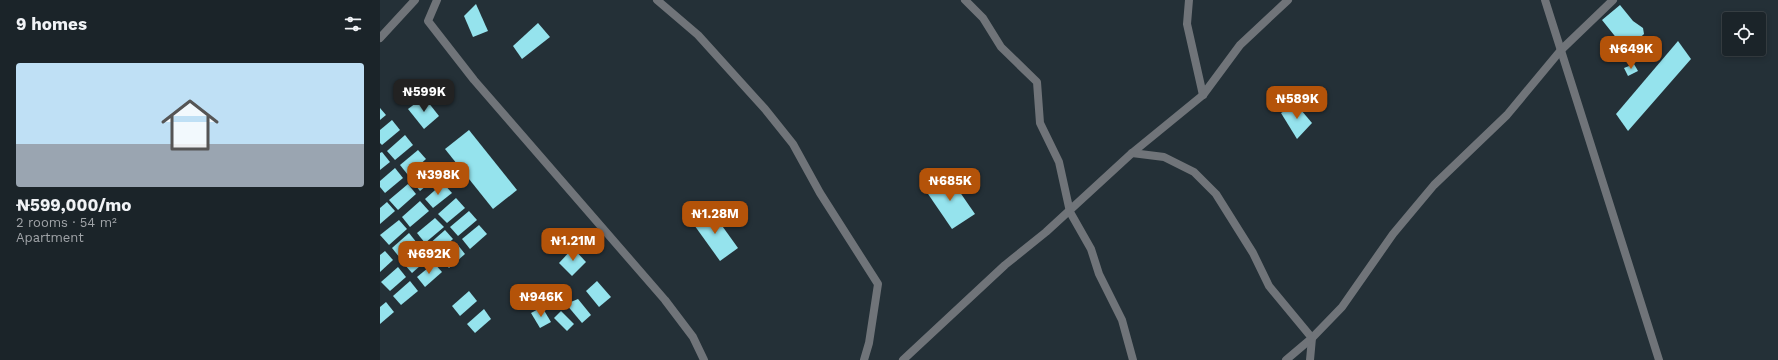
<!DOCTYPE html>
<html lang="en">
<head>
<meta charset="utf-8">
<style>
  :root { --surface:#1b2429; --page:#283035; --text:#f1f3f6; --muted:#a0a4a8; --line:#394146; --accent:#b45309 }
  body { margin:0; font-family:"Work Sans",sans-serif; background:var(--page); color:var(--text); height:100vh; display:flex; flex-direction:column; font-size:15px; white-space:nowrap }
  * { box-sizing:border-box; margin:0 }
  p { font-size:13px; color:var(--muted) }
  .icon { flex:none; width:22px; height:22px; fill:none; stroke:currentColor; stroke-width:2; stroke-linecap:round; stroke-linejoin:round }
  .map { position:relative; flex:1; overflow:hidden }
  .panel { display:flex; flex-direction:column; background:var(--surface); width:380px }
  .panel>* { flex:none }
  .controls { position:absolute; left:1342px; top:12px; display:grid; gap:8px }
  .controls a { display:grid; place-items:center; width:44px; height:44px; border-radius:4px; background:var(--surface); box-shadow:0 2px 6px #0003,0 0 0 1px var(--line); font-size:20px }
  .price { position:absolute; translate:-50% -34px; padding:0 9px; border-radius:8px; background:var(--accent); color:#fff; font-size:13px; line-height:26px; filter:drop-shadow(0 1px 2px #0008) }
  .price::after { content:''; position:absolute; left:50%; top:24px; width:12px; height:9px; margin-left:-6px; background:inherit; clip-path:polygon(0 0,100% 0,50% 100%) }
  .price.active { background:#222; color:#fff }
  ul { padding:0; list-style:none }
  li { display:grid; align-content:center; gap:8px; height:212px; padding:0 16px }
  li+li { border-top:1px solid var(--line) }
  li span { display:grid; place-items:center; height:124px; border-radius:4px; color:#555 }
  li>.icon { margin-inline-start:auto }
  span .icon { width:72px; height:72px; fill:#fffc; stroke-width:1 }
  li b { font-size:17px }
  h2 { display:flex; justify-content:space-between; align-items:center; height:48px; padding:0 16px; font-size:17px }
  main { display:flex; flex:1; min-height:0 }
  .map>svg:first-child { display:block }
</style>
</head>
<body>
<main>
<section class="panel">
<h2>9 homes<svg class="icon" aria-label="filters" viewBox="0 0 24 24"><path d="M4 7h16M4 17h16"/><circle cx="9" cy="7" r="2"/><circle cx="15" cy="17" r="2"/></svg></h2>
<ul>
<li><span style="background:linear-gradient(#bfe0f5 65%,#9aa5b1 0)"><svg class="icon" aria-label="home" viewBox="0 0 24 24"><path d="M3 11l9-7 9 7M6 9v11h12V9"/></svg></span><div><b>₦599,000/mo</b><p>2 rooms · 54 m²</p><p>Apartment</p></div></li>
</ul>
</section>
<div class="map">
<svg width="1398" height="360" viewBox="0 0 1398 360">
  <rect width="100%" height="100%" fill="#243037"/>
  <g fill="#95e3ed">
    <path d="M96,4l12,27 -15,6 -9,-21z"/>
    <path d="M1240,5l13,16 10,7 1,6 -18,16 -24,-30z"/>
    <path d="M158,23l12,14 -28,22 -9,-13z"/>
    <path d="M1298,41l13,18 -63,72 -12,-17z"/>
    <path d="M1254,64l4,7 -10,5 -4,-8z"/>
    <path d="M44,97l15,19 -15,13 -16,-20z"/>
    <path d="M916,104l16,19 -15,16 -16,-26z"/>
    <path d="M0,108l6,7 -6,5z"/>
    <path d="M12,120l8,10 -18,15 -2,-2v-13z"/>
    <path d="M89,130l48,60 -24,19 -48,-60z"/>
    <path d="M25,135l8,10 -18,15 -8,-9z"/>
    <path d="M38,150l8,9 -18,16 -8,-10z"/>
    <path d="M2,152l8,10 -10,8v-17z"/>
    <path d="M50,165l9,10 -19,16 -8,-10z"/>
    <path d="M15,168l8,10 -18,15 -5,-6v-6z"/>
    <path d="M568,175l27,39 -23,15 -26,-38z"/>
    <path d="M63,183l9,10 -19,15 -8,-9z"/>
    <path d="M28,184l8,10 -18,16 -9,-10z"/>
    <path d="M76,198l9,10 -18,15 -9,-9z"/>
    <path d="M40,201l9,10 -19,16 -8,-10z"/>
    <path d="M7,202l8,9 -15,13v-16z"/>
    <path d="M330,209l28,39 -18,13 -28,-39z"/>
    <path d="M89,211l8,9 -19,16 -8,-9z"/>
    <path d="M55,218l9,9 -19,16 -8,-10z"/>
    <path d="M19,220l8,9 -18,16 -9,-10z"/>
    <path d="M99,225l8,9 -17,15 -8,-10z"/>
    <path d="M65,230l8,9 -17,15 -8,-9z"/>
    <path d="M29,233l8,10 -17,15 -8,-10z"/>
    <path d="M77,244l8,10 -16,14 -9,-9z"/>
    <path d="M193,248l13,14 -14,14 -13,-13z"/>
    <path d="M41,249l8,9 -17,15 -8,-9z"/>
    <path d="M5,251l8,9 -13,12v-17z"/>
    <path d="M54,263l8,9 -17,15 -8,-10z"/>
    <path d="M18,267l8,10 -16,14 -9,-9z"/>
    <path d="M30,281l8,10 -17,14 -8,-9z"/>
    <path d="M217,281l14,16 -12,10 -13,-16z"/>
    <path d="M89,291l8,10 -17,15 -8,-10z"/>
    <path d="M198,299l13,16 -9,8 -16,-19z"/>
    <path d="M6,302l8,10 -14,12v-17z"/>
    <path d="M162,307l9,15 -11,6 -9,-15z"/>
    <path d="M104,309l7,10 -16,14 -8,-9z"/>
    <path d="M181,311l13,13 -7,7 -13,-13z"/>
  </g>
  <g fill="none" stroke-linecap="round" stroke-linejoin="round">
    <g stroke="#707479" stroke-width="8">
      <path d="M57,0l-9,21 46,59 191,220 28,37 11,23"/>
      <path d="M277,0l41,35 67,74 28,35 27,49 58,91 -9,59 -5,17"/>
      <path d="M585,0l18,18 18,29 36,35 3,41 19,39 11,50 21,37 8,25 23,46 11,40"/>
      <path d="M809,0l-2,24 16,71"/>
      <path d="M1165,0l114,360"/>
      <path d="M0,38l35,-38"/>
      <path d="M752,153l32,4 30,15 22,22 37,59 16,33 43,52 -2,22"/>
      <path d="M523,360l102,-95 41,-33 86,-79 71,-58 37,-50 48,-45"/>
      <path d="M906,360l26,-22 30,-31 51,-73 41,-49 73,-70 54,-65 52,-50"/>
    </g>
  </g>
</svg>
<div class="controls">
<a><svg class="icon" aria-label="locate" viewBox="0 0 24 24"><circle cx="12" cy="12" r="6"/><path d="M12 2v4M12 18v4M2 12h4M18 12h4"/></svg></a>
</div>
<b class="price" style="left:1251px;top:70px">₦649K</b>
<b class="price active" style="left:44px;top:113px">₦599K</b>
<b class="price" style="left:917px;top:120px">₦589K</b>
<b class="price" style="left:58px;top:196px">₦398K</b>
<b class="price" style="left:570px;top:202px">₦685K</b>
<b class="price" style="left:335px;top:235px">₦1.28M</b>
<b class="price" style="left:193px;top:262px">₦1.21M</b>
<b class="price" style="left:49px;top:275px">₦692K</b>
<b class="price" style="left:161px;top:318px">₦946K</b>
</div>
</main>
</body>
</html>
